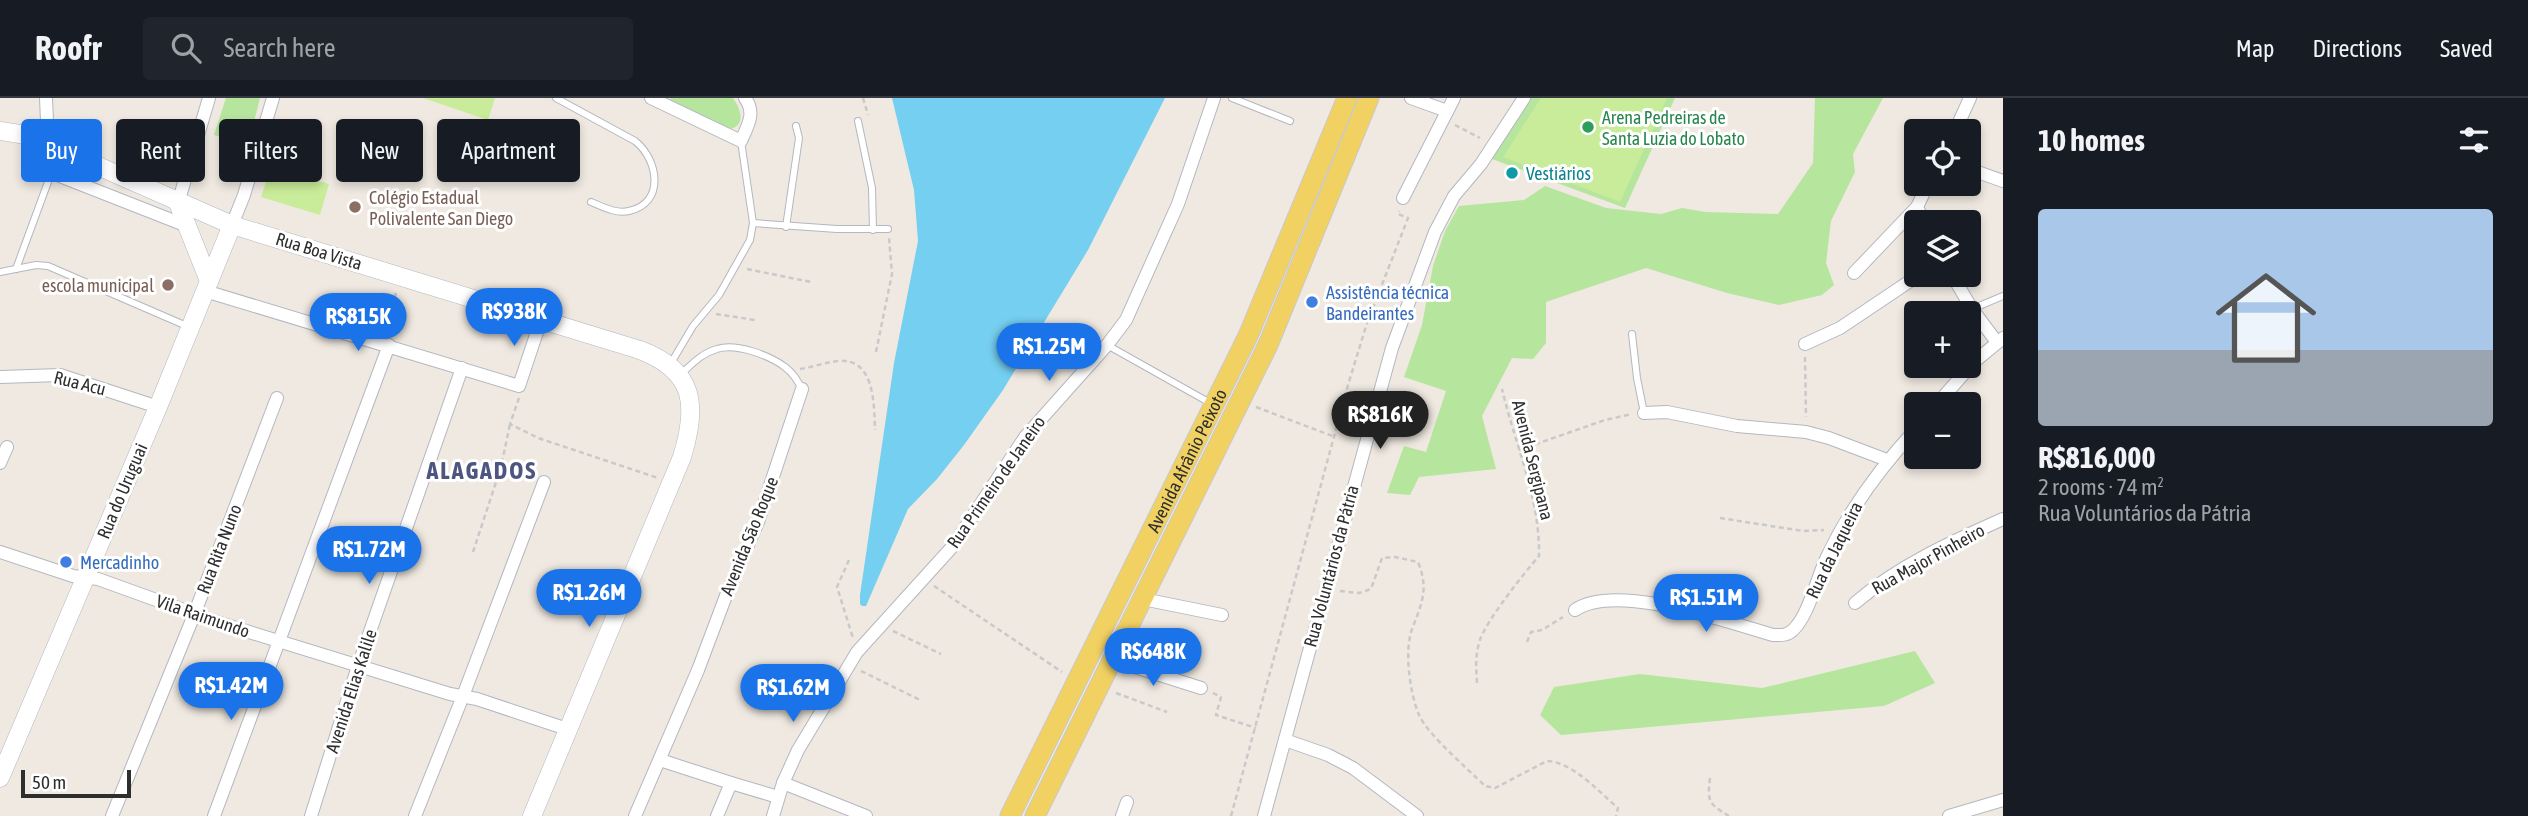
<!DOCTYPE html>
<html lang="en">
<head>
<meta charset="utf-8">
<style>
  :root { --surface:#171b24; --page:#20242c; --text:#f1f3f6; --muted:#9ea1a6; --line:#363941; --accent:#1a73e8 }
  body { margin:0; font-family:"Asap Condensed",sans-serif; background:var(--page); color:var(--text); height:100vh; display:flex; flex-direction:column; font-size:26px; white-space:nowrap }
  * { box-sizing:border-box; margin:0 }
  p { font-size:23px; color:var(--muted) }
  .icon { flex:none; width:38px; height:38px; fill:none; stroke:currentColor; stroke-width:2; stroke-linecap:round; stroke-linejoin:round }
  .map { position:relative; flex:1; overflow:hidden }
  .details { display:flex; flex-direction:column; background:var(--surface); width:525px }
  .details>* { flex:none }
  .banner { position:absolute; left:21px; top:21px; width:665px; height:63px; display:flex; gap:14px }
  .buttons { position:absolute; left:1904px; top:21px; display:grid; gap:14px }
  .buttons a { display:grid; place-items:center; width:77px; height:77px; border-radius:7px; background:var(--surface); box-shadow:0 4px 10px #0003; font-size:35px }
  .scale { position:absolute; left:21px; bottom:18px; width:110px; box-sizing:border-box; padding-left:7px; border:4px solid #2e2e2e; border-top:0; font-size:19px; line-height:24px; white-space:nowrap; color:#2e2e2e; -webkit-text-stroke:5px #fff; paint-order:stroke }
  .price { position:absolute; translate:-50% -60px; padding:0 16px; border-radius:24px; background:var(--accent); color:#fff; font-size:23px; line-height:46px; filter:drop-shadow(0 2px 4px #0008) }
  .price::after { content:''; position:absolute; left:50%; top:42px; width:21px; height:16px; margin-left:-10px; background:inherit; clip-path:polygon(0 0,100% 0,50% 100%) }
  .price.selected { background:#222; color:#fff }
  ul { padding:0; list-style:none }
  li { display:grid; align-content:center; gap:14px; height:371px; padding:0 35px }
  li span { display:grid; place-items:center; height:217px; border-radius:7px; color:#555 }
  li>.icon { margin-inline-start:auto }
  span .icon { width:126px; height:126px; fill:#fffc; stroke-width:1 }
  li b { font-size:30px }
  h2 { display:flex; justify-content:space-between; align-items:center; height:84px; padding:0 35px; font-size:30px }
  .tag { padding:0 24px; border-radius:7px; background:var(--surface); box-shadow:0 4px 10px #0003; font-size:24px; line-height:63px }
  .tag.selected { background:var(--accent); color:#fff }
  header { display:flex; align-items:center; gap:42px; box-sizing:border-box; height:98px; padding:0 35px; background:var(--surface); border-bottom:2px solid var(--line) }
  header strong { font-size:33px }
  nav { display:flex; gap:38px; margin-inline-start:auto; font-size:24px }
  .search { width:490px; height:63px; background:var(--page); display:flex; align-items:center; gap:18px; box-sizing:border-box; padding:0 24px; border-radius:7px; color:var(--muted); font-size:26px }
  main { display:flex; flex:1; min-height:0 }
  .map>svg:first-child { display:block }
</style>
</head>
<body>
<header>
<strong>Roofr</strong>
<div class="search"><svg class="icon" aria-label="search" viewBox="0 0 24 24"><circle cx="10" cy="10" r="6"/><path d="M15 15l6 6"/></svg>Search here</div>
<nav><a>Map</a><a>Directions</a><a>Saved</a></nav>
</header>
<main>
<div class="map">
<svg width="2003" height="718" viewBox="0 0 2003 718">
  <rect width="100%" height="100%" fill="#efe9e1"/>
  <g fill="#b6e59e">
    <path d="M226,0h34l-12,47 -34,-10z"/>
    <path d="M671,0h62c7,10 14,27 -3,31l-60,-29z"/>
    <path d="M1530,0h145l-50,110 -133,-49z"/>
    <path d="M1815,0h68l-30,56 2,18 -24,49 -5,42 8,22 -12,10 -43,10 -52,-12 -81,-25 -100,34v41l-13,16 -21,-1 -30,58 14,53 -77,8 -9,18 -23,-2 17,-47 22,6 20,-61 -42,-14 18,-52 11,-59 12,-35 14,-25 65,-6 21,-14 61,22 55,6 21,-6 23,4 73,2 35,-51z"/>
    <path d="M1915,553l20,32 -51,23 -323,29 -21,-20 14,-28 86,-13 122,14z"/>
  </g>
  <g fill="#c9ec9a">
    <path d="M423,0h72l-7,22z"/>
    <path d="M1541,0h126l-47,104 -117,-45z"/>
    <path d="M271,69l58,17 -9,31 -59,-18z"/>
  </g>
  <path fill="#75cff0" d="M892,0h273l-77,152 -85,140 -39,55 -27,34 -29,30 -42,97h-4l-2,-2v-9l34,-232 24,-122 -4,-51z"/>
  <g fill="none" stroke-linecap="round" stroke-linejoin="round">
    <defs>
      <g id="lane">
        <path d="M556,0l79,43c23,18 31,62 -6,70 -13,3 -26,-4 -38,-9"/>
        <path d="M1232,0l58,23"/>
        <path d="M858,23l14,67 1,42"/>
        <path d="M753,125l84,6h51"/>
        <path d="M786,129l13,-89 -3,-12"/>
        <path d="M16,171l43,-117"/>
        <path d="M0,174l36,-7 12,1 141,61"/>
        <path d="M1972,211l31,-13"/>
        <path d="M1632,236l5,44 7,35"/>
        <path d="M1107,247l105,59"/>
        <path d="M671,265l22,-37 26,-31 31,-55 3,-17 -12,-82"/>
        <path d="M681,276c11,-10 21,-21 36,-25 19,-6 52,6 68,18 8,6 12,13 17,22"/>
      </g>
      <g id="street">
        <path d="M46,0l2,46"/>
        <path d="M651,0l90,43c7,-16 15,-28 4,-43"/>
        <path d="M1411,0l36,13"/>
        <path d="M1955,33l15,-33"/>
        <path d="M1969,71l34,12"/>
        <path d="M52,75l135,53"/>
        <path d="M1403,100l51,-100"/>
        <path d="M178,105l31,-105"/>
        <path d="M1924,124l-7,-15 11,-23"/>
        <path d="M232,127l12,-30 29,-97"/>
        <path d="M1854,175l63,-66"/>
        <path d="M1952,177l20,34 24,32"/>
        <path d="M205,193l314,95 22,-66"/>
        <path d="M1805,246l35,-16 79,-53"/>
        <path d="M0,279l60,-2 98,32"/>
        <path d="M1937,306l37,-42 29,-24"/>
        <path d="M1644,315l23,-1 70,14 69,6 23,6 58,22"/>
        <path d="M0,365l7,-16"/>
        <path d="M0,454l73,24 25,3 122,44 230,71 27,5 90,30"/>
        <path d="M1143,501l79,16"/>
        <path d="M1855,505c43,-37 96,-61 148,-84"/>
        <path d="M1575,512c41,-28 152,12 198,25 7,0 14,1 20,-5 16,-15 24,-53 34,-73 23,-49 53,-89 89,-128"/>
        <path d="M1113,562l88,28"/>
        <path d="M1285,642l43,15 25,13 64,48"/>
        <path d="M660,662l71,23"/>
        <path d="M783,685l83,33"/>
        <path d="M112,718l82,-201 83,-217"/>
        <path d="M214,718l175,-471"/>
        <path d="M311,718l47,-150 104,-298"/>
        <path d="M415,718l48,-120 81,-214"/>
        <path d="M635,718l63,-146 29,-77 31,-71 44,-133"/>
        <path d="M717,718l14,-33 47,14"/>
        <path d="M773,718l10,-33 15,-33 59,-98 96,-106 72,-109 82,-92 19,-25 52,-116 36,-106"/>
        <path d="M1122,718l5,-14"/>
        <path d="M1264,718l128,-468 43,-116 19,-36 27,-32 43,-66"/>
        <path d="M1949,718l54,-16"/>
      </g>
      <g id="secondary">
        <path d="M0,33l26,4 22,9 184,81 408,125c55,21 58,55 42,107l-150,359"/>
        <path d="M178,105l31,78"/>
        <path d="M0,680l158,-371 74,-182"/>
      </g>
      <g id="primary">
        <path id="s1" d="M1010,718l238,-480 99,-238"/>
        <path d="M1035,718l233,-471 101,-247"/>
      </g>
    </defs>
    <use href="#lane" stroke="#b4b7c1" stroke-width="8"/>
    <use href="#street" stroke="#b4b7c1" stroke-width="14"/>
    <use href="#secondary" stroke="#b4b7c1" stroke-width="19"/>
    <use href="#primary" stroke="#c9c9c9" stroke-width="21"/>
    <g stroke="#c9c9c9" stroke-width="2.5" stroke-dasharray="5 3.5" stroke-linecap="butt">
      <path d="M863,0l5,17"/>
      <path d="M1455,27l25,13"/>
      <path d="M747,171l64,13"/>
      <path d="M716,216l39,6"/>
      <path d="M384,232l12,-37"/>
      <path d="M876,254l16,-78 -3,-36"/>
      <path d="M1805,259l1,60"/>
      <path d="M800,271c13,-2 26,-7 39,-8 36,-3 35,44 36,69"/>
      <path d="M519,300l-9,26 28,14 120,40"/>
      <path d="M1256,309l79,30"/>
      <path d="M1519,352l86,-30 27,-6"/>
      <path d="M501,369l30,10"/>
      <path d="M1720,420l83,13 21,-1"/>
      <path d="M473,454l28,-85 9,-43"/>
      <path d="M849,462l-12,27 16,51"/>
      <path d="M934,488l128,86"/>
      <path d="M1340,493l19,2 12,-4 11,-31 13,-1 23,5c11,27 4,41 -6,67 -8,22 -2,65 7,86 9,20 49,54 66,71l10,2 52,-27c26,1 52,31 71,47l-2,8"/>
      <path d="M893,533l48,23"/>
      <path d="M1527,544l4,-10 11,-2 21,-13"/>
      <path d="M861,573l59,29"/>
      <path d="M1477,585c-1,-15 -2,-28 3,-43 6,-19 45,-68 59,-84 1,-59 -24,-111 -37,-167"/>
      <path d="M1116,595l51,19"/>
      <path d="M1213,595l8,4 -5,18 40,13"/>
      <path d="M1710,680c-3,24 -1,26 19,38"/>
      <path d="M1231,718l117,-431 19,-62 41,-105 -10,-4 1,-3"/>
    </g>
    <use href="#lane" stroke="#fff" stroke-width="6"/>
    <use href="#street" stroke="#fff" stroke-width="12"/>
    <use href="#secondary" stroke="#fff" stroke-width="18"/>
    <use href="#primary" stroke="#f2d163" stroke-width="19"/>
  </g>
  <circle fill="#2e9e5b" stroke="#fff" stroke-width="2.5" cx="1588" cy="29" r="7"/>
  <circle fill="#0f9aa8" stroke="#fff" stroke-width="2.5" cx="1512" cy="75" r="7"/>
  <g fill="#8d6e63" stroke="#fff" stroke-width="2.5">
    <circle cx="355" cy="109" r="7"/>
    <circle cx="168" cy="187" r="7"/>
  </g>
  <g fill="#3f7fe0" stroke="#fff" stroke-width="2.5">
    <circle cx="1312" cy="204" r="7"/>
    <circle cx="66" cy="464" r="7"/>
  </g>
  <g text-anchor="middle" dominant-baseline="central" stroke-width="6" stroke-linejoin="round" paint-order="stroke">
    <g font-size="18" fill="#27864d" stroke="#fff" text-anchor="start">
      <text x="1602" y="19">Arena Pedreiras de<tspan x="1602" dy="21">Santa Luzia do Lobato</tspan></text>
    </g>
    <g font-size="18" fill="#0d838f" stroke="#fff" text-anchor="start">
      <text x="1526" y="75">Vestiários</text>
    </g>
    <g font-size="18" fill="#785e54" stroke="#fff" text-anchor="start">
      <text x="369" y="99">Colégio Estadual<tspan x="369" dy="21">Polivalente San Diego</tspan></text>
      <text x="154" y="187" text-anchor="end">escola municipal</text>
    </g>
    <g font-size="18" fill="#2e2e2e" stroke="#fff">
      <text transform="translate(319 153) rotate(17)">Rua Boa Vista</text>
      <text transform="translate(80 285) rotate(14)">Rua Acu</text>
      <text transform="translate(1533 362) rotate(76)">Avenida Sergipana</text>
      <text stroke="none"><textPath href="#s1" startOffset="397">Avenida Afrânio Peixoto</textPath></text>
      <text transform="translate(996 384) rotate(-55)">Rua Primeiro de Janeiro</text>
      <text transform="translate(122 393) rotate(-67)">Rua do Uruguai</text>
      <text transform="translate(749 438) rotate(-68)">Avenida São Roque</text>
      <text transform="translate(219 451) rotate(-69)">Rua Rita Nuno</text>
      <text transform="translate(1834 452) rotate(-64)">Rua da Jaqueira</text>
      <text transform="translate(1928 461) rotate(-29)">Rua Major Pinheiro</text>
      <text transform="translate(1331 468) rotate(-75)">Rua Voluntários da Pátria</text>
      <text transform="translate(203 518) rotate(19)">Vila Raimundo</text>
      <text transform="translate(351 593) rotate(-72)">Avenida Elias Kalile</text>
    </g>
    <g font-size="18" fill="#366cbe" stroke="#fff" text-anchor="start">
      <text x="1326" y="194">Assistência técnica<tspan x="1326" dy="21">Bandeirantes</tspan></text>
      <text x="80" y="464">Mercadinho</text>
    </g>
    <g font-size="24" font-weight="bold" letter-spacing="2" fill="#4d5680" stroke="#fff">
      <text x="482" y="372">ALAGADOS</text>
    </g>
  </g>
</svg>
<div class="buttons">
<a><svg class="icon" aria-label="locate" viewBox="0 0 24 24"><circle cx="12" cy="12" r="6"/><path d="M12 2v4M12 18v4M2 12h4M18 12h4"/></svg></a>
<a><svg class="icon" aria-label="layers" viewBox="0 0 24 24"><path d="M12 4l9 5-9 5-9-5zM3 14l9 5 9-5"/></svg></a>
<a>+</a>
<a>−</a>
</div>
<div class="scale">50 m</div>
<b class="price" style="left:514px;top:250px">R$938K</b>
<b class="price" style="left:358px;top:255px">R$815K</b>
<b class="price" style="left:1049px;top:285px">R$1.25M</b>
<b class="price selected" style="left:1380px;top:353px">R$816K</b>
<b class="price" style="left:369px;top:488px">R$1.72M</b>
<b class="price" style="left:589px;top:531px">R$1.26M</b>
<b class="price" style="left:1706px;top:536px">R$1.51M</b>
<b class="price" style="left:1153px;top:590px">R$648K</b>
<b class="price" style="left:231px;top:624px">R$1.42M</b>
<b class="price" style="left:793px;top:626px">R$1.62M</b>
<div class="banner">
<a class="tag selected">Buy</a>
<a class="tag">Rent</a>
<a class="tag">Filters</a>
<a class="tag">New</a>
<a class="tag">Apartment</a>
</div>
</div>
<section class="details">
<h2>10 homes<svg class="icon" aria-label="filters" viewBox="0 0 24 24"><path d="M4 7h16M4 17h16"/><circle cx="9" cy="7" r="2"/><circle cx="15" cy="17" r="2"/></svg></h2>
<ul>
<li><span style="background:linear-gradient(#a9c7e8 65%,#9aa5b1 0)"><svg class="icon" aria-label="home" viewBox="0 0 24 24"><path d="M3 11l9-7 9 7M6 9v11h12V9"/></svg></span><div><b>R$816,000</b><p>2 rooms · 74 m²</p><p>Rua Voluntários da Pátria</p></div></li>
</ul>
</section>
</main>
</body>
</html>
